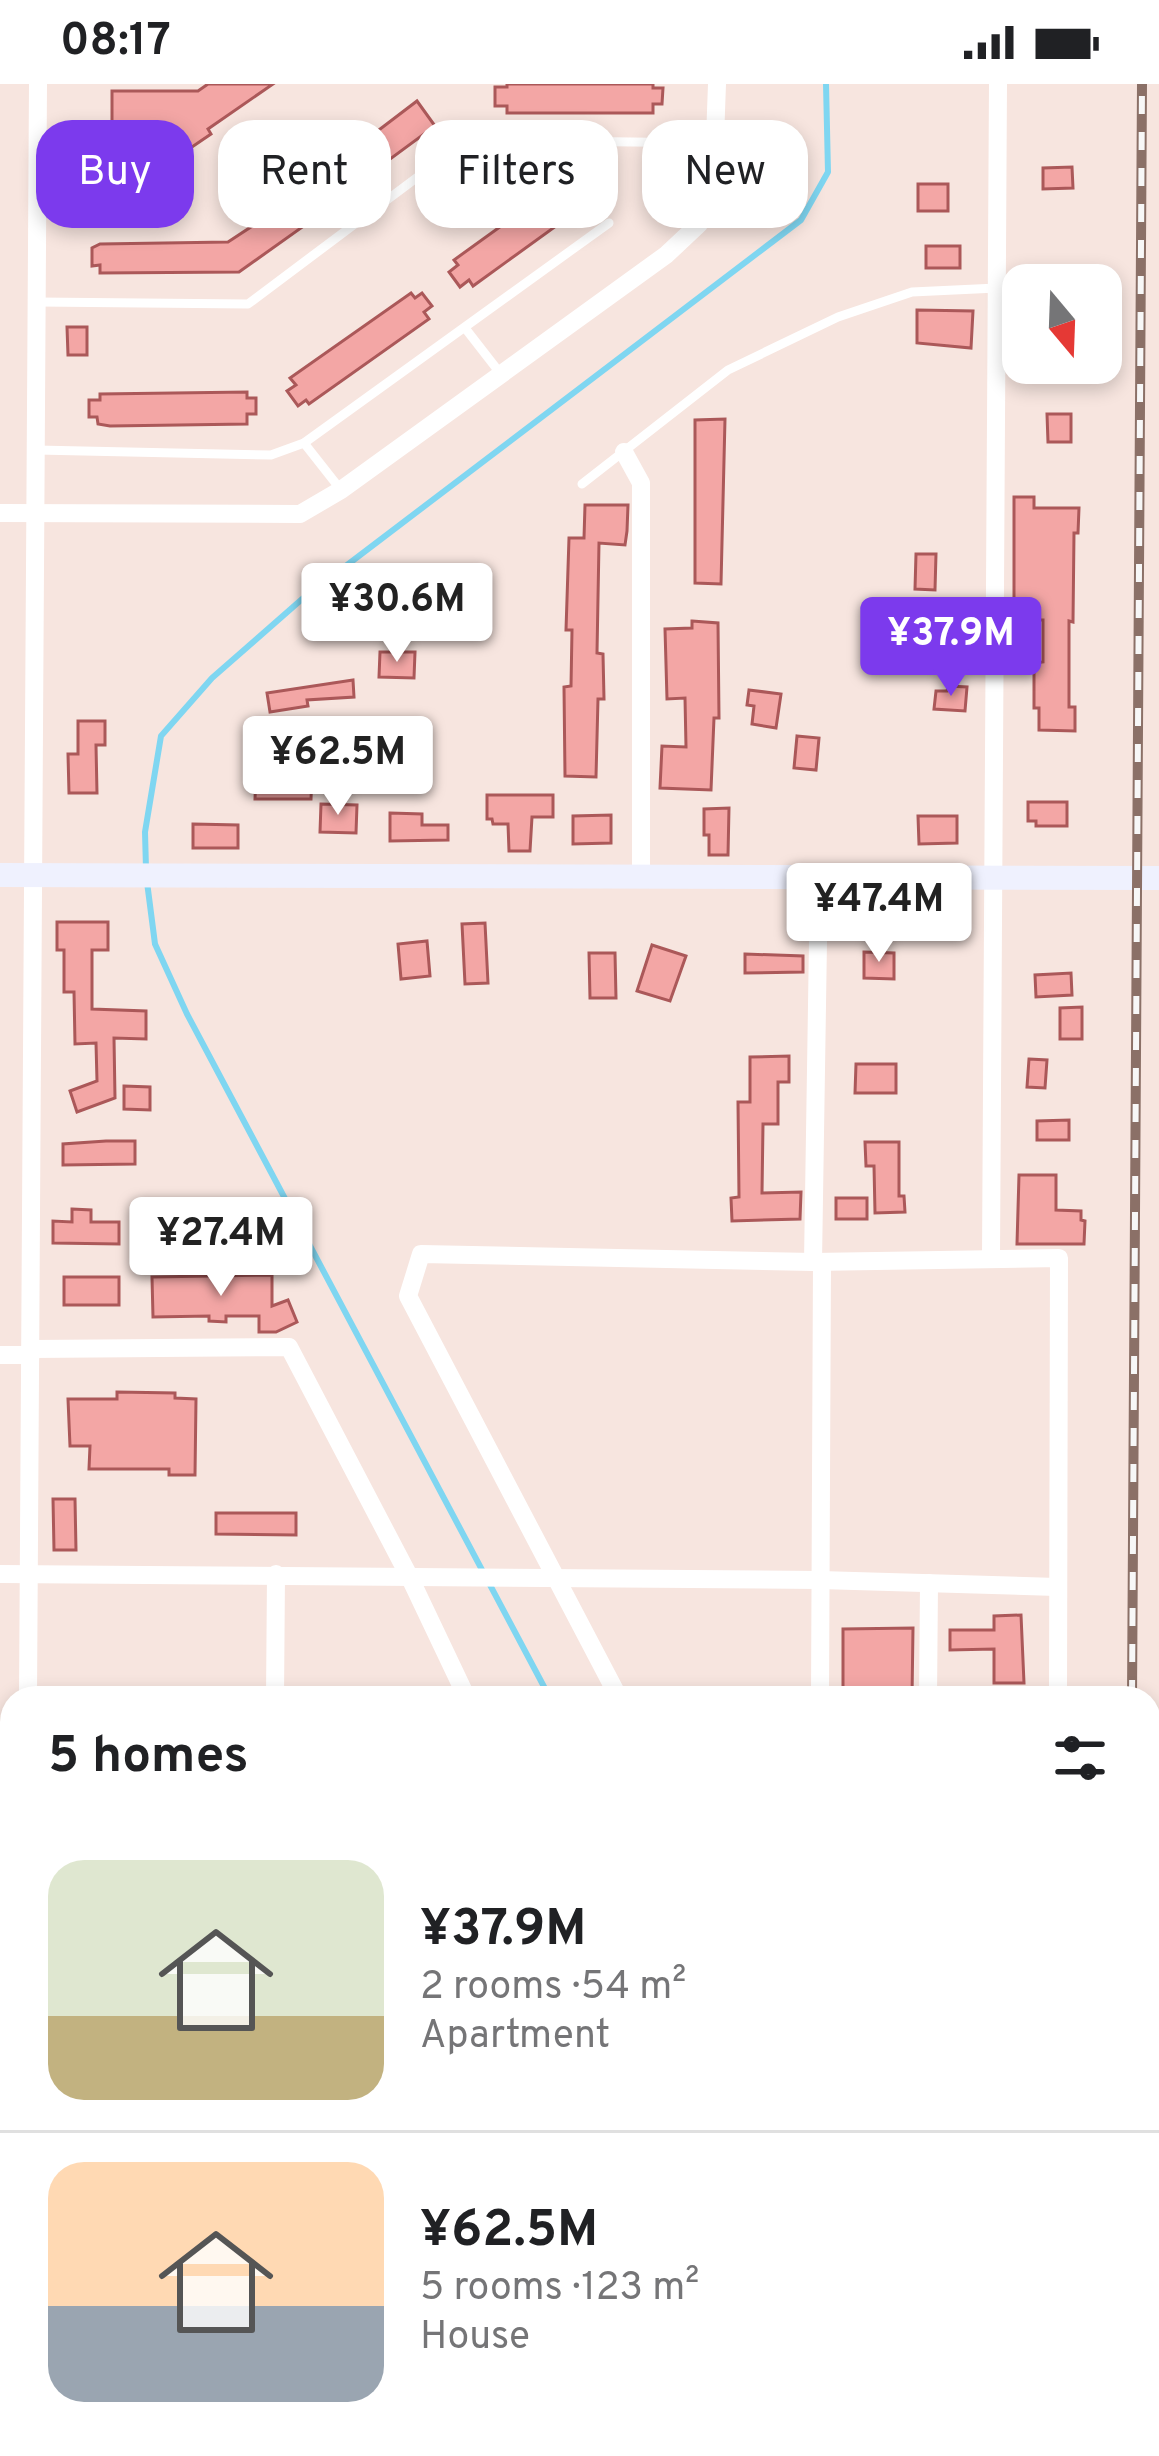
<!DOCTYPE html>
<html lang="en">
<head>
<meta charset="utf-8">
<style>
  :root { --surface:#fff; --page:#f2f2f2; --text:#202124; --muted:#757577; --line:#e0e0e0; --accent:#7c3aed }
  body { margin:0; font-family:Overpass,sans-serif; background:var(--page); color:var(--text); height:100vh; display:flex; flex-direction:column; font-size:45px; white-space:nowrap }
  * { box-sizing:border-box; margin:0 }
  p { font-size:39px; color:var(--muted) }
  .icon { flex:none; width:66px; height:66px; fill:none; stroke:currentColor; stroke-width:2; stroke-linecap:round; stroke-linejoin:round }
  .map { position:relative; flex:1; overflow:hidden }
  .drawer { position:absolute; left:0px; top:1602px; width:1161px; height:771px; display:flex; flex-direction:column; background:var(--surface); border-radius:36px 36px 0 0; box-shadow:0 6px 18px #0003 }
  .drawer>* { flex:none }
  .guide { position:absolute; left:36px; top:36px; width:1089px; height:108px; display:flex; gap:24px }
  .needle { width:78px; rotate:161deg }
  .controls { position:absolute; left:1002px; top:180px; display:grid; gap:24px }
  .controls a { display:grid; place-items:center; width:120px; height:120px; border-radius:24px; background:var(--surface); box-shadow:0 6px 18px #0003; font-size:60px }
  .price { position:absolute; translate:-50% -102px; padding:0 27px; border-radius:12px; background:#fff; color:#222; font-size:39px; line-height:78px; filter:drop-shadow(0 3px 6px #0008) }
  .price::after { content:''; position:absolute; left:50%; top:72px; width:36px; height:27px; margin-left:-18px; background:inherit; clip-path:polygon(0 0,100% 0,50% 100%) }
  .price.current { background:var(--accent); color:#fff }
  ul { padding:0; list-style:none }
  li { display:flex; align-items:center; gap:36px; height:300px; padding:0 48px }
  li+li { border-top:3px solid var(--line) }
  li span { display:grid; place-items:center; flex:none; width:336px; height:240px; border-radius:36px; color:#555 }
  li>.icon { margin-inline-start:auto }
  span .icon { width:144px; height:144px; fill:#fffc; stroke-width:1 }
  li b { font-size:51px }
  h2 { display:flex; justify-content:space-between; align-items:center; height:144px; padding:0 48px; font-size:51px }
  .pill { padding:0 42px; border-radius:36px; background:var(--surface); box-shadow:0 6px 18px #0003; font-size:42px; line-height:108px }
  .pill.current { background:var(--accent); color:#fff }
  .status { display:flex; justify-content:space-between; align-items:center; height:84px; padding:0 60px; background:var(--surface); direction:ltr }
  .status svg { height:33px; fill:currentColor }
  .map>svg:first-child { display:block }
</style>
</head>
<body>
<div class="status"><b>08:17</b><svg viewBox="0 0 49 12"><path d="M0 12V9h3v3zM5 12V6h3v6zM10 12V3h3v9zM15 12V0h3v12zM26 1h20v11H26zM47 4h2v5h-2z"/></svg></div>
<div class="map">
<svg width="1159" height="2372" viewBox="0 0 1159 2372">
  <rect width="100%" height="100%" fill="#f7e5df"/>
  <rect fill="#d7cc8b" x="49" y="2361" width="248" height="11"/>
  <g fill="none" stroke-linecap="round" stroke-linejoin="round">
    <g stroke="#7fd6f1" stroke-width="6">
      <path d="M146,785l-1,-37 16,-96 51,-58 89,-78 500,-380 27,-48 -2,-88"/>
      <path d="M147,798l8,62 32,70 363,684"/>
      <path d="M0,1908h1"/>
      <path d="M932,2361l4,11"/>
    </g>
  </g>
  <g fill="#f3a6a5" stroke="#ab5859" stroke-width="3">
    <path d="M208,0h65l-65,45 3,5 -25,17v11h-47v-22h-16v-15h-11v-34h86z"/>
    <path d="M507,0h146v4h10l-1,16h-9v9h-146v-7h-12v-19h12z"/>
    <path d="M417,17l18,25 -76,56 -17,-24z"/>
    <path d="M1072,83l1,21 -30,1v-21z"/>
    <path d="M573,90l4,5 7,-5 10,13 -8,5 6,8 -119,86 -4,-6 -9,7 -11,-15 9,-7 -4,-5z"/>
    <path d="M660,91h18v26l-18,1z"/>
    <rect x="918" y="100" width="30" height="27"/>
    <path d="M298,112l12,16 -7,4 5,7 -69,49 -139,1v-8l-8,1v-18l8,-4 128,-2z"/>
    <rect x="926" y="162" width="34" height="22"/>
    <path d="M411,209l4,5 7,-5 10,13 -8,6 5,7 -120,85 -3,-4 -8,6 -11,-15 9,-6 -6,-7z"/>
    <path d="M917,226l56,1 -2,37 -54,-5z"/>
    <path d="M67,243h20v28h-19z"/>
    <path d="M247,308v6h9v16h-9v10l-137,2 -12,-2 -1,-7h-8v-17h11v-6z"/>
    <path d="M1047,330h24v28h-23z"/>
    <path d="M725,335l-4,165 -26,-1v-163z"/>
    <path d="M1014,413h20v11h45l-1,25h-4l-1,89 -4,-1v86h6v24l-36,-1v-22h-5v-45l9,-1v-42h-5v-11l-24,-1z"/>
    <path d="M585,421h43l-1,26 -2,14 -26,-2 -2,110 6,1 1,45h-6l-2,78 -31,-1 -1,-89 7,-1 1,-56h-6l3,-92h15z"/>
    <path d="M916,470h20l-1,36 -20,-1z"/>
    <path d="M920,524l45,1v26h-45z"/>
    <path d="M692,537l26,2 1,95h-5l-3,72 -51,-2 2,-42 24,1 -1,-49 -18,1 -2,-70 27,-1z"/>
    <path d="M380,568h35l-1,26 -35,-1z"/>
    <path d="M353,596l1,17 -47,3 1,6 -38,6 -3,-19z"/>
    <path d="M948,602l19,1 -2,24 -31,-2 2,-18h11z"/>
    <path d="M749,606l32,4 -5,34 -24,-4 2,-18 -7,-1z"/>
    <path d="M78,637h27v24h-9l1,48h-28l-1,-39h10z"/>
    <path d="M797,652l22,2 -3,32 -22,-2z"/>
    <path d="M256,688h56l-1,27h-56z"/>
    <path d="M487,711h66v22h-21l-2,34h-21l-1,-27h-15l-1,-5h-5z"/>
    <path d="M1028,718h39v24h-31v-5h-8z"/>
    <path d="M321,720l36,1 -1,28 -36,-1z"/>
    <path d="M729,724l-1,47h-19v-20h-5v-26z"/>
    <path d="M390,729l32,1v11h26v15l-58,1z"/>
    <path d="M611,731v28l-38,1v-28z"/>
    <path d="M918,732h39v27l-38,1z"/>
    <path d="M193,740l45,1v23h-45z"/>
    <path d="M57,838h51v28h-16v59l54,2v28l-32,-1 1,60 -38,14 -7,-21 27,-10 -1,-38 -21,1 -1,-52h-10v-42h-7z"/>
    <path d="M485,839l3,60 -23,1 -3,-60z"/>
    <path d="M427,857l3,35 -29,3 -3,-35z"/>
    <path d="M652,861l34,11 -16,45 -33,-10z"/>
    <path d="M864,868l30,1v26l-30,-1z"/>
    <path d="M589,869h26l1,45h-26z"/>
    <path d="M745,870l58,2v16l-58,1z"/>
    <path d="M1071,889l1,22 -36,2 -1,-22z"/>
    <path d="M1082,923v32h-22v-31z"/>
    <path d="M789,972v26h-11v42h-15l-1,69 39,-1 -1,27 -68,2 -1,-23 8,-1 -1,-95h12v-45z"/>
    <path d="M1029,975l18,1 -2,28 -18,-1z"/>
    <path d="M856,980h40v29h-41z"/>
    <path d="M124,1002l26,1v23l-26,-1z"/>
    <path d="M1069,1036v20h-32v-19z"/>
    <path d="M106,1057h29v23l-72,1v-21z"/>
    <path d="M865,1058h34v54h5l1,16 -30,1 -1,-47h-8z"/>
    <path d="M1019,1091h37v35l25,1v9l4,1 -1,23h-67z"/>
    <rect x="836" y="1114" width="31" height="21"/>
    <path d="M72,1125l19,1v12h28v22l-66,-1v-22l19,1z"/>
    <path d="M272,1191v31l16,-6 9,22 -21,10h-17v-16h-33v6l-17,-1v-5l-56,1 -1,-40z"/>
    <rect x="64" y="1193" width="55" height="28"/>
    <path d="M117,1308l58,1v5l21,1 -1,76h-26v-6h-80l1,-23h-20l-2,-47h49z"/>
    <path d="M53,1415h22l1,51h-22z"/>
    <path d="M216,1429h80v22l-80,-1z"/>
    <path d="M1021,1531l3,68h-30v-34l-44,1v-20h44v-14z"/>
    <path d="M913,1544l-1,70h-69v-69z"/>
  </g>
  <g fill="none" stroke-linecap="round" stroke-linejoin="round">
    <g stroke="#fff" stroke-width="9">
      <path d="M38,76l87,2"/>
      <path d="M38,218l210,2 219,-164 248,3"/>
      <path d="M465,244l35,45"/>
      <path d="M304,359l37,47"/>
      <path d="M37,366l234,5 33,-12 305,-220"/>
      <path d="M582,400l146,-114 110,-53 74,-25 85,-4"/>
    </g>
    <g stroke="#fff" stroke-width="18">
      <path d="M624,368l17,31v394"/>
      <path d="M0,429l300,1 41,-24 325,-235 33,-31 14,-30 4,-110"/>
      <path d="M991,1173l7,-1173"/>
      <path d="M813,1178l6,-385"/>
      <path d="M31,1265l258,-2 121,231 57,120"/>
      <path d="M0,1271h31"/>
      <path d="M0,1490l820,6 237,7"/>
      <path d="M28,1614l10,-1614"/>
      <path d="M275,1614l1,-124"/>
      <path d="M619,1614l-211,-402 13,-42 392,8 246,-4 -1,440"/>
      <path d="M820,1614l2,-436"/>
      <path d="M928,1614l1,-115"/>
      <path d="M0,1742h12"/>
      <path d="M0,1889h12"/>
      <path d="M0,2316l12,1"/>
      <path d="M810,2361l7,11"/>
      <path d="M24,2372v-11"/>
    </g>
    <path stroke="#eff1fe" stroke-width="24" d="M0,791l1159,3"/>
    <defs>
      <g id="rail">
        <path d="M1132,1614l10,-1614"/>
        <path d="M1127,2372v-11"/>
      </g>
    </defs>
    <use href="#rail" stroke="#8b7067" stroke-width="10"/>
    <use href="#rail" stroke="#f7f7f7" stroke-width="6" stroke-dasharray="18" stroke-linecap="butt"/>
  </g>
</svg>
<div class="controls">
<a><svg class="needle" viewBox="-14 -14 28 28"><path d="M0-13l5 13h-10z" fill="#e53935"/><path d="M0 13l5-13h-10z" fill="#757577"/></svg></a>
</div>
<b class="price" style="left:397px;top:581px">¥30.6M</b>
<b class="price current" style="left:951px;top:615px">¥37.9M</b>
<b class="price" style="left:338px;top:734px">¥62.5M</b>
<b class="price" style="left:879px;top:881px">¥47.4M</b>
<b class="price" style="left:221px;top:1215px">¥27.4M</b>
<div class="guide">
<a class="pill current">Buy</a>
<a class="pill">Rent</a>
<a class="pill">Filters</a>
<a class="pill">New</a>
</div>
<section class="drawer">
<h2>5 homes<svg class="icon" aria-label="filters" viewBox="0 0 24 24"><path d="M4 7h16M4 17h16"/><circle cx="9" cy="7" r="2"/><circle cx="15" cy="17" r="2"/></svg></h2>
<ul>
<li><span style="background:linear-gradient(#dfe7d0 65%,#c2b280 0)"><svg class="icon" aria-label="home" viewBox="0 0 24 24"><path d="M3 11l9-7 9 7M6 9v11h12V9"/></svg></span><div><b>¥37.9M</b><p>2 rooms · 54 m²</p><p>Apartment</p></div></li>
<li><span style="background:linear-gradient(#ffd9b3 60%,#9aa5b1 0)"><svg class="icon" aria-label="home" viewBox="0 0 24 24"><path d="M3 11l9-7 9 7M6 9v11h12V9"/></svg></span><div><b>¥62.5M</b><p>5 rooms · 123 m²</p><p>House</p></div></li>
</ul>
</section>
</div>
</body>
</html>
